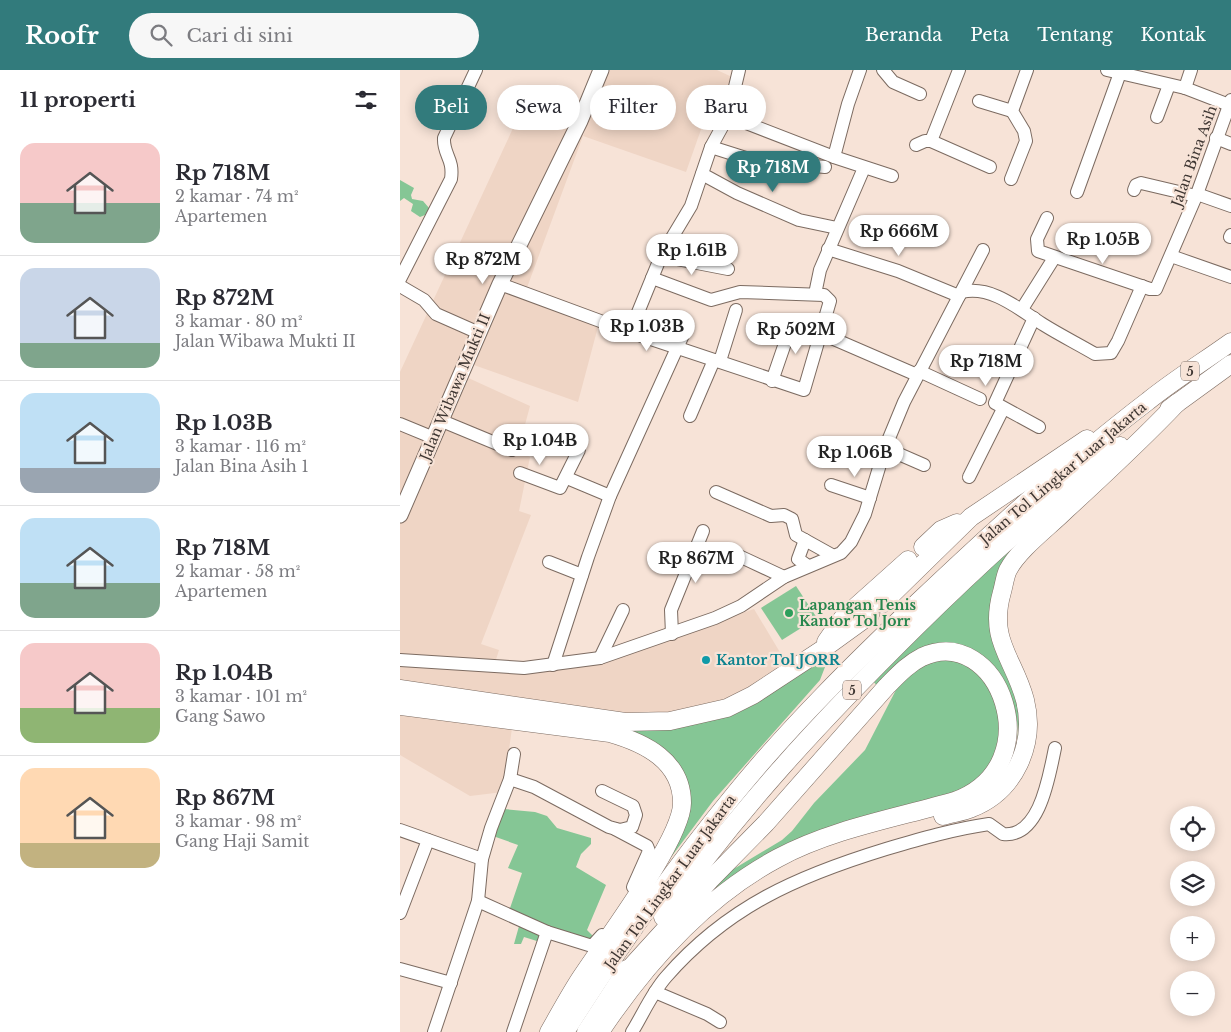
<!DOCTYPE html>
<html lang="id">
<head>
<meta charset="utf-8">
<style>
  :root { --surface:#fff; --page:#f7f7f7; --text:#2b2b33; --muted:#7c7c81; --line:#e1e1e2; --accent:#327b7c }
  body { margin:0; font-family:"Libre Baskerville",serif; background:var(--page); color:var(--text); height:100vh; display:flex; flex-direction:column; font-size:19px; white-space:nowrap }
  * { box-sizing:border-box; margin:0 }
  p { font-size:16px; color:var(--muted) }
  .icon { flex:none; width:28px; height:28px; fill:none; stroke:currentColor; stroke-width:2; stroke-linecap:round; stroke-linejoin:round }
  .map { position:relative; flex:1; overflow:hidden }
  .sheet { display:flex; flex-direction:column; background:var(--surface); width:400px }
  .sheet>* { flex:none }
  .top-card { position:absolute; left:15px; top:15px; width:475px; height:45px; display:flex; gap:10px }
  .buttons { position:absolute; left:770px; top:736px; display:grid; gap:10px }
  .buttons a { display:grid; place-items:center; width:45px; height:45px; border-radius:50%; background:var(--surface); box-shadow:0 2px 12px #0003; font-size:25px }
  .price { position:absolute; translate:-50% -42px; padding:0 11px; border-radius:18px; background:#fff; color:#222; font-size:16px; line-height:32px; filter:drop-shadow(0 1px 2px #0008) }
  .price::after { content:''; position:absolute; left:50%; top:30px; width:15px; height:11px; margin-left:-8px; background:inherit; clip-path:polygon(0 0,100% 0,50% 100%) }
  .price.current { background:var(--accent); color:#fff }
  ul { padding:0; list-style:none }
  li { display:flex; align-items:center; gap:15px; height:125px; padding:0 20px }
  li+li { border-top:1px solid var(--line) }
  li span { display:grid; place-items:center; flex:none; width:140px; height:100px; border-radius:15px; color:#555 }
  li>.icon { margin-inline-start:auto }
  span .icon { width:60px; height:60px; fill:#fffc; stroke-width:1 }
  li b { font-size:21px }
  h2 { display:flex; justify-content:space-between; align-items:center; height:60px; padding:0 20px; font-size:21px }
  .chip { padding:0 18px; border-radius:22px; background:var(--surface); box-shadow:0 2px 12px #0003; font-size:18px; line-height:45px }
  .chip.current { background:var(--accent); color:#fff }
  header { display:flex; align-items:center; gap:30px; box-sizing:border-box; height:70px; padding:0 25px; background:var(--accent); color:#fff }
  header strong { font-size:24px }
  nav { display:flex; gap:28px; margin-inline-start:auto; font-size:18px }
  .search { width:350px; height:45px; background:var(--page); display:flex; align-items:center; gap:12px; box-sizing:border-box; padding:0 18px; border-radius:28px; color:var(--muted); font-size:19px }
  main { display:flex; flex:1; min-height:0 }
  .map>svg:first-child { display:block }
</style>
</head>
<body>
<header>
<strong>Roofr</strong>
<div class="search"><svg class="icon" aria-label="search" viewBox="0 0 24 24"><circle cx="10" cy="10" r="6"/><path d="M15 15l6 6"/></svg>Cari di sini</div>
<nav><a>Beranda</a><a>Peta</a><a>Tentang</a><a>Kontak</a></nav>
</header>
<main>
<section class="sheet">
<h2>11 properti<svg class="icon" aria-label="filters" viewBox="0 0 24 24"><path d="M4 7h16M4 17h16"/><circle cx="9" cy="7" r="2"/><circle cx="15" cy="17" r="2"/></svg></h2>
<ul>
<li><span style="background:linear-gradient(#f6c9c9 60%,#7fa58c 0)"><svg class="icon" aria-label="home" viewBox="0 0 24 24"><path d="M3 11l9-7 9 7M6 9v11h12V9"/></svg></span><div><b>Rp 718M</b><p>2 kamar · 74 m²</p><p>Apartemen</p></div></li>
<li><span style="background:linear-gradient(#c9d6e8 75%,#7fa58c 0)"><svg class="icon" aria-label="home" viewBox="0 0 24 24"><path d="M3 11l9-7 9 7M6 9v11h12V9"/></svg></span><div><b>Rp 872M</b><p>3 kamar · 80 m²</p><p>Jalan Wibawa Mukti II</p></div></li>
<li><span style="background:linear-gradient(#bfe0f5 75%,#9aa5b1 0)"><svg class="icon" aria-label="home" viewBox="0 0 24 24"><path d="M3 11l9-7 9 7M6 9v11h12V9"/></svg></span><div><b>Rp 1.03B</b><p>3 kamar · 116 m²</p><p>Jalan Bina Asih 1</p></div></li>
<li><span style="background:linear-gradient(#bfe0f5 65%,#7fa58c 0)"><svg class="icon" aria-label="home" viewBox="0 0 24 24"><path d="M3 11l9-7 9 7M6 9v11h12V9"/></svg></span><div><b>Rp 718M</b><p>2 kamar · 58 m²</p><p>Apartemen</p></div></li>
<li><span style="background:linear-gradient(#f6c9c9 65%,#8fb573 0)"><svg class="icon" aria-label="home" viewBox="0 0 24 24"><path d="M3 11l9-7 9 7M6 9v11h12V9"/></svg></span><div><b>Rp 1.04B</b><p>3 kamar · 101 m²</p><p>Gang Sawo</p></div></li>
<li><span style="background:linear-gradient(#ffd9b3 75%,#c2b280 0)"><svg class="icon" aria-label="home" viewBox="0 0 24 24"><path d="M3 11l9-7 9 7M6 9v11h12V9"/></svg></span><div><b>Rp 867M</b><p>3 kamar · 98 m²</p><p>Gang Haji Samit</p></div></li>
</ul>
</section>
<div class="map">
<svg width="831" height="962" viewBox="0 0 831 962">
  <rect width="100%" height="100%" fill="#f7e3d7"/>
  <path fill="#efd5c5" d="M208,0h109l15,7 -16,48 -12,-4 -18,51 -103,-36 -58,157 74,30 -21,79 -107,-38 -7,12 66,30 -12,45 12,6 -11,54 12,4 -50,129 18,6 -6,19 107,-8 154,-52 33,55 -53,33 -63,20 -156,-10 -12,85 -33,4 -70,-41v-383l121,-261 62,25z"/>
  <g fill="#85c695">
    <path d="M0,110l14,8 -3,7 1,4 11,2 6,7 -4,7 -5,2 -9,-6 2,-7 -9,-6 -4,3z"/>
    <path d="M616,475l-21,52 28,108 -7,57 -22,23c10,-13 20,-28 23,-44 4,-20 -8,-64 -27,-74 -14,-8 -35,-12 -51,-17l-61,37 -5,-6 138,-135z"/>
    <path d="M396,516l21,32 -35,22 -21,-32z"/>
    <path d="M434,587l-9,10 -5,13 -107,121 -50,67 23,-79 -64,-61 138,-29 51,-31z"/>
    <path d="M554,588l37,22 15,64 -30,43 -129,40 -169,93 39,-41 65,-39 10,-9 22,-28 51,-53 33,-64 24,-22z"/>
    <path d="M104,739l31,3 12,4 10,12 34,10v6l-10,10 -5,13 30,18 -19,45 7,7 -6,13 -44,-23 -4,15 -16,-5 -3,7h-7l7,-25 -13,-5 14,-41 -14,-5 10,-23 -25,-9z"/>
  </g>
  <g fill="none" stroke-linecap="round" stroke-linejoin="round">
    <defs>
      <g id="minor">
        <path d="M483,0l10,12 27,12"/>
        <path d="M707,0l78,18 44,17"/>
        <path d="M785,18l6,-18"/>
        <path d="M579,31l33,10"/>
        <path d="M328,46l106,41 58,19"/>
        <path d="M757,47l12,-32"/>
        <path d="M816,68l15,6"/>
        <path d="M531,71l28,-71"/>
        <path d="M516,75l9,-4h6l59,26"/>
        <path d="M311,77l41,13 73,7"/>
        <path d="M434,87l14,-53 12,-34"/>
        <path d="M302,104l35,19 62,27 38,8"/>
        <path d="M611,109l15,-38 -2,-10 -12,-20 15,-41"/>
        <path d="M734,120l2,-5 5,-2 55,13"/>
        <path d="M677,122l43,-119"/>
        <path d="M797,124l34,12"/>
        <path d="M647,148l-10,21 1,12 112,38h6l41,-95 34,-94"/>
        <path d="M830,167l1,-2"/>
        <path d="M428,179l70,22 61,25"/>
        <path d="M261,186l67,13"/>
        <path d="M771,186l60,21"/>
        <path d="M0,209l51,-100c3,-21 -8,-24 -7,-41l32,-68"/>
        <path d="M100,214l130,48 174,58 26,-89 -6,-6 -84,-3 -29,8 -59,-22"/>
        <path d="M0,216l24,14 12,14 43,19"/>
        <path d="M562,222c30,-7 58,18 82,33 16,10 34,19 51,29l16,-1 7,-12 24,-55"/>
        <path d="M415,224l5,-24 44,-102"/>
        <path d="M622,239l32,-51"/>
        <path d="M634,248l-39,85 44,24"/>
        <path d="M230,262l31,-76 30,-50 20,-59 17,-31 11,-46"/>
        <path d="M420,263l97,42"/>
        <path d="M320,291l16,-51"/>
        <path d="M519,301l61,28"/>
        <path d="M372,311l21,-61"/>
        <path d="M290,346l24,-56"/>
        <path d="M42,351l70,29"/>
        <path d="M0,354l34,14"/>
        <path d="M438,376l43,16"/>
        <path d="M485,378l39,17"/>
        <path d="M120,403l40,15 19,-38"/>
        <path d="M569,407l34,-68"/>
        <path d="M167,408l43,18"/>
        <path d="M431,415l39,13"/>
        <path d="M316,422l55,24 13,-1 8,4 4,16 36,20"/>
        <path d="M405,470l-7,19 10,7"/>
        <path d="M339,486l45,21"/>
        <path d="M149,492l33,13"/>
        <path d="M272,564l-1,-24 32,-79"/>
        <path d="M200,588l23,-48"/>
        <path d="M0,590l124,8 76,-10 115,-40 26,-12 43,-29 57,-24 10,-11 14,-28 20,-66 19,-46 79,-152"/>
        <path d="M153,595l35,-108 22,-61 77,-170"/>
        <path d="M110,709l24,8 75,40 11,3 12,-3 4,-12 -3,-9 -31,-15"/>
        <path d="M215,759l32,17 2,5 -16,36"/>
        <path d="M0,760l82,29"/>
        <path d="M78,831l69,31 -34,100"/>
        <path d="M0,843l28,-73"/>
        <path d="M147,862l45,14 10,-11"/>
        <path d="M0,899l51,14"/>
        <path d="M255,922l52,22 13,8"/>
        <path d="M34,962l44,-131 4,-42 9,-31 19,-49 4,-25"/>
        <path d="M232,962c11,-18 20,-39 34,-55 62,-71 132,-101 220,-128 34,-10 68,-20 103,-25l14,10c37,4 46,-58 52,-86"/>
      </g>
      <path id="major" d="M0,445l100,-231 80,-163 21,-51"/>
      <g id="highway">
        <path d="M769,339l62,-45"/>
        <path d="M523,477l18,-17 16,-7"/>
        <path d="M482,534l89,-87 116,-78"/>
        <path d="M426,572l16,-23 66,-59"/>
        <path d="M0,619l225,33 45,-1 57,-13 26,-13 70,-46 47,-34"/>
        <path d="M0,636l210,27c35,10 72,28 72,70 0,36 -77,138 -100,173 -12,18 -22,37 -33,56"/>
        <path d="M543,746c9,-3 20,-4 29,-8 43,-17 64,-64 53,-108 -11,-42 -37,-59 -23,-108 2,-7 3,-16 6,-22 11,-21 41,-43 58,-60 38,-35 76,-70 111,-107"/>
        <path d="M263,847c73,-105 160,-198 251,-288 65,-64 133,-127 206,-183"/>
        <path d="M165,962c52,-82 107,-162 169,-237 56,-69 120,-132 184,-193 74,-70 149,-139 230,-201 26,-21 55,-39 83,-59"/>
        <path d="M186,962l41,-63"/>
        <path d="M200,962c46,-69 103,-134 178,-174 54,-29 118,-40 177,-57 98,-36 43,-179 -33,-144 -14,7 -24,18 -35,29l-121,137 -56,57 -89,98"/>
      </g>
    </defs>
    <use href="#minor" stroke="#7c6b61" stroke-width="14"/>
    <use href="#major" stroke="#7c6b61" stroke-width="17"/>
    <use href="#highway" stroke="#7c6b61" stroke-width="19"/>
    <use href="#minor" stroke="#fff" stroke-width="12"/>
    <use href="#major" stroke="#fff" stroke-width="15"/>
    <use href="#highway" stroke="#fff" stroke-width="18"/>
  </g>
  <circle fill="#2e9e5b" stroke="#f7e3d7" stroke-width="2" cx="389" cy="543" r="5"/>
  <circle fill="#0f9aa8" stroke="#f7e3d7" stroke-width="2" cx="306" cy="590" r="5"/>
  <g text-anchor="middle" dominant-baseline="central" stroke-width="4.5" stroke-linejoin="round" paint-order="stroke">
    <g fill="#f7e3d7" stroke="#766a64" stroke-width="1">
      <rect x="781" y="291.5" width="18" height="19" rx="4"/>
      <rect x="443" y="610.5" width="18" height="19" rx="4"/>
    </g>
    <g font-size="12" font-weight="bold" fill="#3e3632">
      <text x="790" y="301">5</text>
      <text x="452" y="620">5</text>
    </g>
    <g font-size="14" fill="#3e3632" stroke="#f7e3d7">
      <text transform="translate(794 86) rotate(-70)">Jalan Bina Asih</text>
      <text transform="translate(55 317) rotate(-67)">Jalan Wibawa Mukti II</text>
      <text transform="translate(663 403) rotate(-40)">Jalan Tol Lingkar Luar Jakarta</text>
      <text transform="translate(270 812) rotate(-54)">Jalan Tol Lingkar Luar Jakarta</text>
    </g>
    <g font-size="14" font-weight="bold" fill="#27864d" stroke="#f7e3d7" text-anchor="start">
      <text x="399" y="535">Lapangan Tenis<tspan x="399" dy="16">Kantor Tol Jorr</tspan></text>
    </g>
    <g font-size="14" font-weight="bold" fill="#0d838f" stroke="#f7e3d7" text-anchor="start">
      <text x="316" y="590">Kantor Tol JORR</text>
    </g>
  </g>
</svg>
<div class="buttons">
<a><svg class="icon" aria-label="locate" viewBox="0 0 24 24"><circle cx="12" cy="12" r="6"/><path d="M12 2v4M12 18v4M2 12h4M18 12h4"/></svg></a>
<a><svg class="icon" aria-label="layers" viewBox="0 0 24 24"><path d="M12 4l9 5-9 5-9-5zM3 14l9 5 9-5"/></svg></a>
<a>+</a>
<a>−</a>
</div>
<b class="price current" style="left:373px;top:123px">Rp 718M</b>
<b class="price" style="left:499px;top:187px">Rp 666M</b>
<b class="price" style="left:703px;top:195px">Rp 1.05B</b>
<b class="price" style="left:292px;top:206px">Rp 1.61B</b>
<b class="price" style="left:83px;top:215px">Rp 872M</b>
<b class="price" style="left:247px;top:282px">Rp 1.03B</b>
<b class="price" style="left:396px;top:285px">Rp 502M</b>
<b class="price" style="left:586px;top:317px">Rp 718M</b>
<b class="price" style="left:140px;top:396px">Rp 1.04B</b>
<b class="price" style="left:455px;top:408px">Rp 1.06B</b>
<b class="price" style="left:296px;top:514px">Rp 867M</b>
<div class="top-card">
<a class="chip current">Beli</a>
<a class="chip">Sewa</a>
<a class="chip">Filter</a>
<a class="chip">Baru</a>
</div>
</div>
</main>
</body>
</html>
